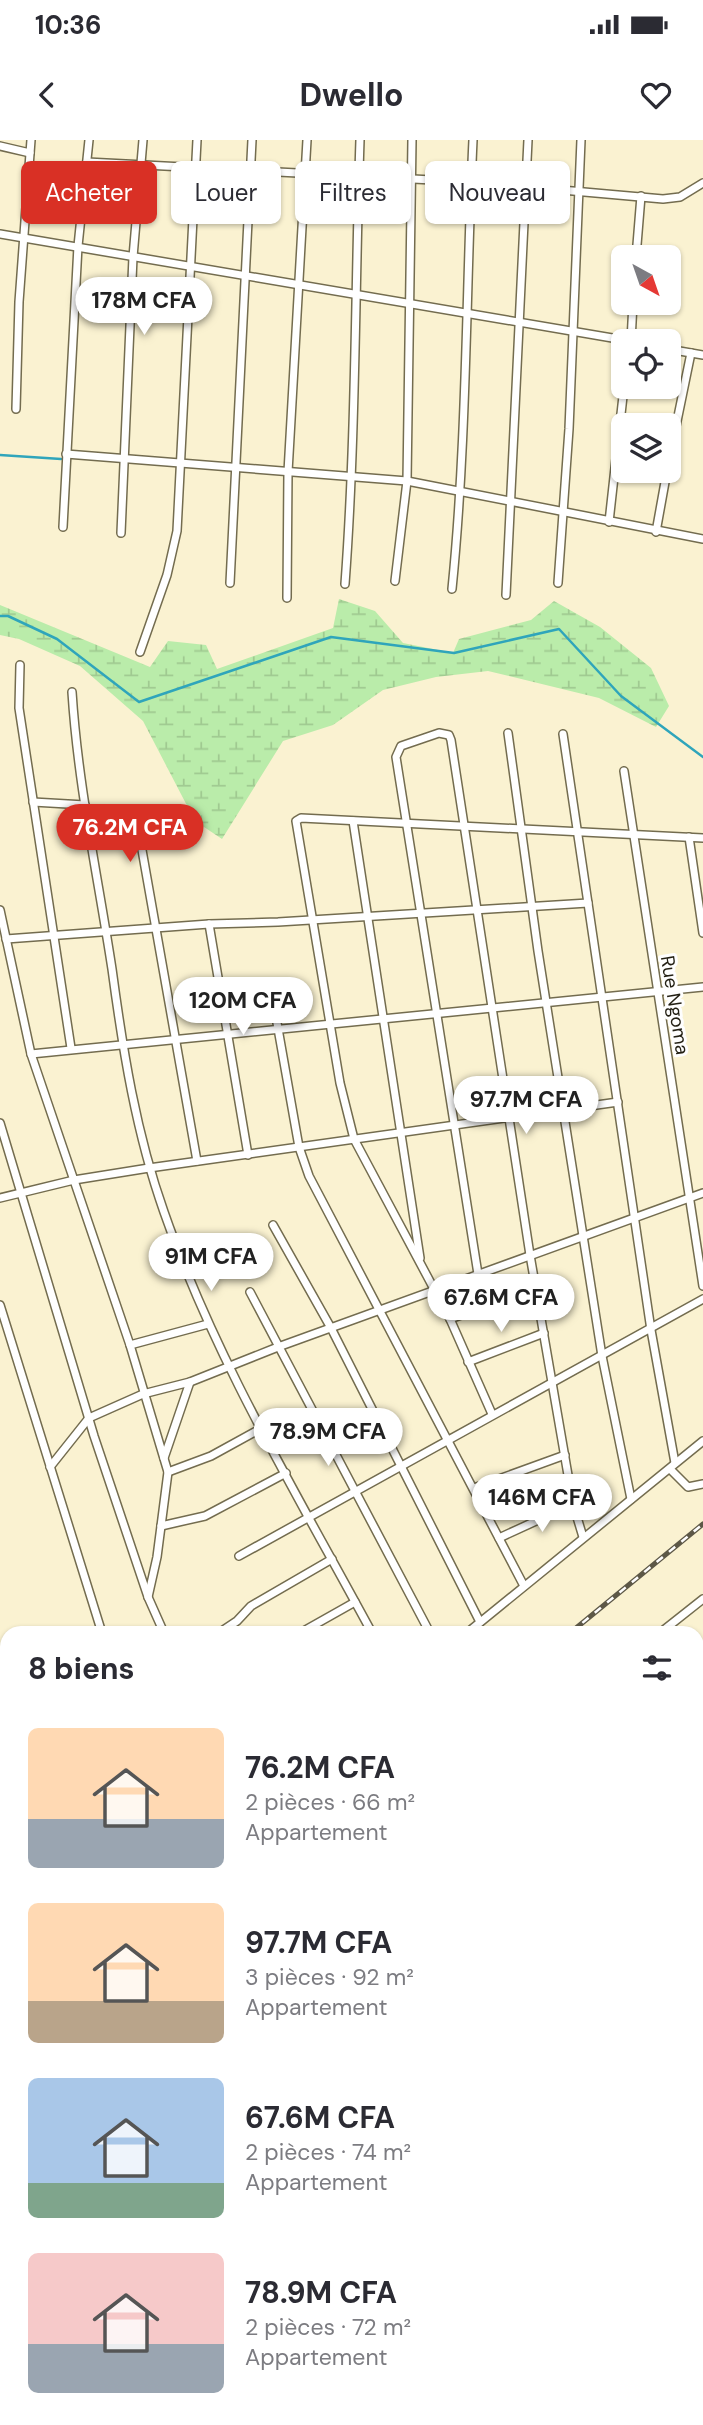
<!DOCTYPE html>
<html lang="fr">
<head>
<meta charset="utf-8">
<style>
  :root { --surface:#fff; --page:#f7f7f7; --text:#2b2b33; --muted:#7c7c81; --accent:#d93025 }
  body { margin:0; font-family:"DM Sans",sans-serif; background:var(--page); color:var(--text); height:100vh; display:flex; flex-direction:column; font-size:26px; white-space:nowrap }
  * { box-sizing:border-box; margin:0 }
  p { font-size:23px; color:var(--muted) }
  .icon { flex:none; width:38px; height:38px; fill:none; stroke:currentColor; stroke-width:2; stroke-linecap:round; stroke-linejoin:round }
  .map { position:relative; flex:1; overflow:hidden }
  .details { position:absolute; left:0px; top:1486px; width:704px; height:800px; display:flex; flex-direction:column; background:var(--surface); border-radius:21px 21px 0 0; box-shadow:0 2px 5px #0004 }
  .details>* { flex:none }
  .top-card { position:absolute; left:21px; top:21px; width:662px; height:63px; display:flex; gap:14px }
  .needle { width:46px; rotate:140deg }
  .buttons { position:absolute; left:611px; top:105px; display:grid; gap:14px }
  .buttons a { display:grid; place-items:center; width:70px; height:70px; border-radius:10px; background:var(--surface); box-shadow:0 2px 5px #0004; font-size:35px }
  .price { position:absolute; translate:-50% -60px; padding:0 16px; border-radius:24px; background:#fff; color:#222; font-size:23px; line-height:46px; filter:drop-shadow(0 2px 4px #0008) }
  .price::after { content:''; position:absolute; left:50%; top:42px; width:21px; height:16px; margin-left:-10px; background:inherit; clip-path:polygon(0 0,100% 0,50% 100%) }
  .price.on { background:var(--accent); color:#fff }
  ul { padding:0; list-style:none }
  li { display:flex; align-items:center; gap:21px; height:175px; padding:0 28px }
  li span { display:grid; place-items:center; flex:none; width:196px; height:140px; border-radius:10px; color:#555 }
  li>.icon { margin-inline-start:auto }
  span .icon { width:84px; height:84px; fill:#fffc; stroke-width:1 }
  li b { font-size:30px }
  h2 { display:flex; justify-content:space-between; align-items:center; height:84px; padding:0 28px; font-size:30px }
  .pill { padding:0 24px; border-radius:10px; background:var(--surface); box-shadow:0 2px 5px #0004; font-size:24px; line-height:63px }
  .pill.on { background:var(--accent); color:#fff }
  .status { display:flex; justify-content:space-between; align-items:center; height:49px; padding:0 35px; background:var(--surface); direction:ltr }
  .status svg { height:19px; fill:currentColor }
  header { display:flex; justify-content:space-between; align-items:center; height:91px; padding:0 28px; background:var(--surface); font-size:32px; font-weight:700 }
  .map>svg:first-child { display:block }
</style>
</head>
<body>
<div class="status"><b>10:36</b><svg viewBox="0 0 49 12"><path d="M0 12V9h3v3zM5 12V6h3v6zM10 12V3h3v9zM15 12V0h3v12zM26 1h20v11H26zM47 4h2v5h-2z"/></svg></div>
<header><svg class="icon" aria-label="back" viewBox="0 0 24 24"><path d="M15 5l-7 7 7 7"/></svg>Dwello<svg class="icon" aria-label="heart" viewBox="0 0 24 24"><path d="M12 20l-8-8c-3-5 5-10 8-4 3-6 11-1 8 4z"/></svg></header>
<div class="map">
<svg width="703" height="2285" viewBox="0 0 703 2285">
  <defs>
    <pattern id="wetland-marsh" width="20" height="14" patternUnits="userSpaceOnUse" patternTransform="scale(1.75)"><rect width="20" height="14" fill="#baecaa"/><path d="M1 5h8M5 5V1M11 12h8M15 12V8" fill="none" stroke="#a0ca91"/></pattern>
  </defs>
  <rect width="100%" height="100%" fill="#faf2d1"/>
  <path fill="#baecaa" d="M0,2227l7,3v48h160l24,7h-191z"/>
  <g fill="url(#wetland-marsh)">
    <path d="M339,459l36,12 28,32 50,10 6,-14 72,-19 23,-19 46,26 51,41 18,38 -13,21 -57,-29 -111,-27 -52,6 -53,13 -50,35 -50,16 -61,98 -27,-18 -52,-100 -63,-55 -61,-27 -19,-4v-30l150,62 18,-26 38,4 11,24 116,-41z"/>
    <path d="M0,1560l7,3v179l-7,-2z"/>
    <path d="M696,2139l7,5v70l-6,1z"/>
  </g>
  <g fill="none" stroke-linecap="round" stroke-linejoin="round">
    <g stroke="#2fa5bb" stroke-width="2.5">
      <path d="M0,315l61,4"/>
      <path d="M0,476h8l49,23 82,63 192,-65 123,16 105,-24 62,67 82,61"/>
      <path d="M696,1532l7,-5"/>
      <path d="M696,1861l7,6"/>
      <path d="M696,2171l7,5"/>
    </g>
    <path stroke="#2fa5bb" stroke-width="16" d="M0,1626l7,20"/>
    <defs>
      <g id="street">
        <path d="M0,6l30,7"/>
        <path d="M87,22l384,20 192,17 17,-2 23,-14"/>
        <path d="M0,94l630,107"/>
        <path d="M636,117l5,-61"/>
        <path d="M631,201l2,-38"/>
        <path d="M668,209l35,6"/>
        <path d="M16,269l3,-107 12,-162"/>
        <path d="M66,314l341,27 296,58"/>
        <path d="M668,325l23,-112"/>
        <path d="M609,382l15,-135"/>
        <path d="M63,387l15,-281 11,-106"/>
        <path d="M656,392l11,-61"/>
        <path d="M121,393l12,-276 10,-117"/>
        <path d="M395,441l12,-100 5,-341"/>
        <path d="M230,443l22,-443"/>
        <path d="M558,443l11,-154 12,-289"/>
        <path d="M345,444c11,-148 10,-296 15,-444"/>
        <path d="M452,449c15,-149 14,-300 21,-449"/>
        <path d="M506,455l22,-455"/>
        <path d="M287,458l1,-126 19,-332"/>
        <path d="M140,512l27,-77 10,-44 20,-391"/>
        <path d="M20,525l-1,43 52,340"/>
        <path d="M72,552c6,94 26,185 40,277 11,82 24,164 52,243 51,147 134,284 208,421"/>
        <path d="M508,593l30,218 64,405 29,143"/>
        <path d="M563,594l88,596 24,133"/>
        <path d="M624,631l79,515"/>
        <path d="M33,662l52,3"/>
        <path d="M88,680l42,-8 6,4 61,345"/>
        <path d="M353,681l67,437"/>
        <path d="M689,697l14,96"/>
        <path d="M0,770l31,144 99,291 38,127 -11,85 -9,40"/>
        <path d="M209,784l39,231"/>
        <path d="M6,799l203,-15 69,-2 310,-19"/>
        <path d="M271,849l28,158 10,29 215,410"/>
        <path d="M31,914l672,-67"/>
        <path d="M0,983l94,313 54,161 16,36"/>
        <path d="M0,1058l74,-18 75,-12 469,-66"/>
        <path d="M273,1085l58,103 149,294"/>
        <path d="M478,1134l-82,-517 5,-11 38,-13 10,2 2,5 79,515 43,249 10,33"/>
        <path d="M250,1152l180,341"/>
        <path d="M0,1165l102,328"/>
        <path d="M450,1179l86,-31"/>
        <path d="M130,1205l78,-21"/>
        <path d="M468,1222l76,-29"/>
        <path d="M492,1274l-42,-95 -96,-180 -14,-56 -44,-262 5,-3 402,20"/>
        <path d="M164,1318l26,-76"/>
        <path d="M50,1327l39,-49 54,-24 47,-12 88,-35 425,-154"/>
        <path d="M670,1329l18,18 15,-3"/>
        <path d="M168,1332l43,-16 51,-28"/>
        <path d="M474,1348l91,-33"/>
        <path d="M161,1386l44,-10 81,-43"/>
        <path d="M499,1398l74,-34"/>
        <path d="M239,1416l464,-257"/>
        <path d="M219,1493l18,-12 14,-15 81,-47"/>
        <path d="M300,1493l55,-31"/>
        <path d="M467,1493l236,-192"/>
        <path d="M660,1493l43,-34"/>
        <path d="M696,1587l7,-5"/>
        <path d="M696,1666l7,-5"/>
        <path d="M696,1707l7,7"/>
        <path d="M696,1785l7,7"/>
        <path d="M696,1866l7,5"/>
        <path d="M696,1933l7,-7"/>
        <path d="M696,1939l7,7"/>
        <path d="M0,1959l7,26"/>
        <path d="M0,2029l7,-8"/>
        <path d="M698,2070l5,-8"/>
        <path d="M655,2278l6,7"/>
        <path d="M460,2285l2,-7"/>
        <path d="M512,2285l1,-7"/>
      </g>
      <g id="secondary">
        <path d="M0,2218l7,4"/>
        <path d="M205,2278l22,7"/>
      </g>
    </defs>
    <use href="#street" stroke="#736c4f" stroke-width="10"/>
    <use href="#secondary" stroke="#736c4f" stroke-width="14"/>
    <use href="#street" stroke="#fff" stroke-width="7"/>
    <use href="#secondary" stroke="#fff" stroke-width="10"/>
    <defs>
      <g id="rail">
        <path d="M570,1493l133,-109"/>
        <path d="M0,1906l7,-2"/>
      </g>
    </defs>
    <use href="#rail" stroke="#5d5847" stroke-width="5"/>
    <use href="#rail" stroke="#fefefe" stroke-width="2.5" stroke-dasharray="8" stroke-linecap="butt"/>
  </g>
  <g text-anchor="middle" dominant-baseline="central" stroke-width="6" stroke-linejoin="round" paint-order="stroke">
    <g font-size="19" fill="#221f13" stroke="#fefefe">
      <text transform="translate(675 865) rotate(81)">Rue Ngoma</text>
    </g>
  </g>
</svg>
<div class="buttons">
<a><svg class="needle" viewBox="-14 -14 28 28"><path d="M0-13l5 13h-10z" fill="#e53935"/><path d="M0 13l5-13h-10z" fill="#7c7c81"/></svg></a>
<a><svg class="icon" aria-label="locate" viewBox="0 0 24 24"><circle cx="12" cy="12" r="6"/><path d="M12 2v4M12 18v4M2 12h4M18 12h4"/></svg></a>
<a><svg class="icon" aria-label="layers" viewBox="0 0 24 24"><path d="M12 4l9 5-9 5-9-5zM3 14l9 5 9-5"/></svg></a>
</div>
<b class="price" style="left:144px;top:197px">178M CFA</b>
<b class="price on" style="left:130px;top:724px">76.2M CFA</b>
<b class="price" style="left:243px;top:897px">120M CFA</b>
<b class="price" style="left:526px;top:996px">97.7M CFA</b>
<b class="price" style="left:211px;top:1153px">91M CFA</b>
<b class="price" style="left:501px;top:1194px">67.6M CFA</b>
<b class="price" style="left:328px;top:1328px">78.9M CFA</b>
<b class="price" style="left:542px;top:1394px">146M CFA</b>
<div class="top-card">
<a class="pill on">Acheter</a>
<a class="pill">Louer</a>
<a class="pill">Filtres</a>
<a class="pill">Nouveau</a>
</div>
<section class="details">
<h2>8 biens<svg class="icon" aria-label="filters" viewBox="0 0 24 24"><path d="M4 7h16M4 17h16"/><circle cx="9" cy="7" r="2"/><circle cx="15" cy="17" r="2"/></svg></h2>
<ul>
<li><span style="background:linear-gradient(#ffd9b3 65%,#9aa5b1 0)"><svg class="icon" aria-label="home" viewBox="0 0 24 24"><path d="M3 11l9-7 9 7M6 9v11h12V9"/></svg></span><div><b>76.2M CFA</b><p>2 pièces · 66 m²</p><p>Appartement</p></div></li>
<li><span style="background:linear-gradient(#ffd9b3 70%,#b9a48a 0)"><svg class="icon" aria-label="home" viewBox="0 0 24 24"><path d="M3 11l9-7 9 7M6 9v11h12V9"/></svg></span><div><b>97.7M CFA</b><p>3 pièces · 92 m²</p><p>Appartement</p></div></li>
<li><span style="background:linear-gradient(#a9c7e8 75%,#7fa58c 0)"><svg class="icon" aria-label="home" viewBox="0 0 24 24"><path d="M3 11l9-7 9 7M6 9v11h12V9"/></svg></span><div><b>67.6M CFA</b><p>2 pièces · 74 m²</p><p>Appartement</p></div></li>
<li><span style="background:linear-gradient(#f6c9c9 65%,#9aa5b1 0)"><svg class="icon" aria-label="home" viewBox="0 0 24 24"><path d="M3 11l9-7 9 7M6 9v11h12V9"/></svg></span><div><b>78.9M CFA</b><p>2 pièces · 72 m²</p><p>Appartement</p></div></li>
</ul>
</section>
</div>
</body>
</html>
